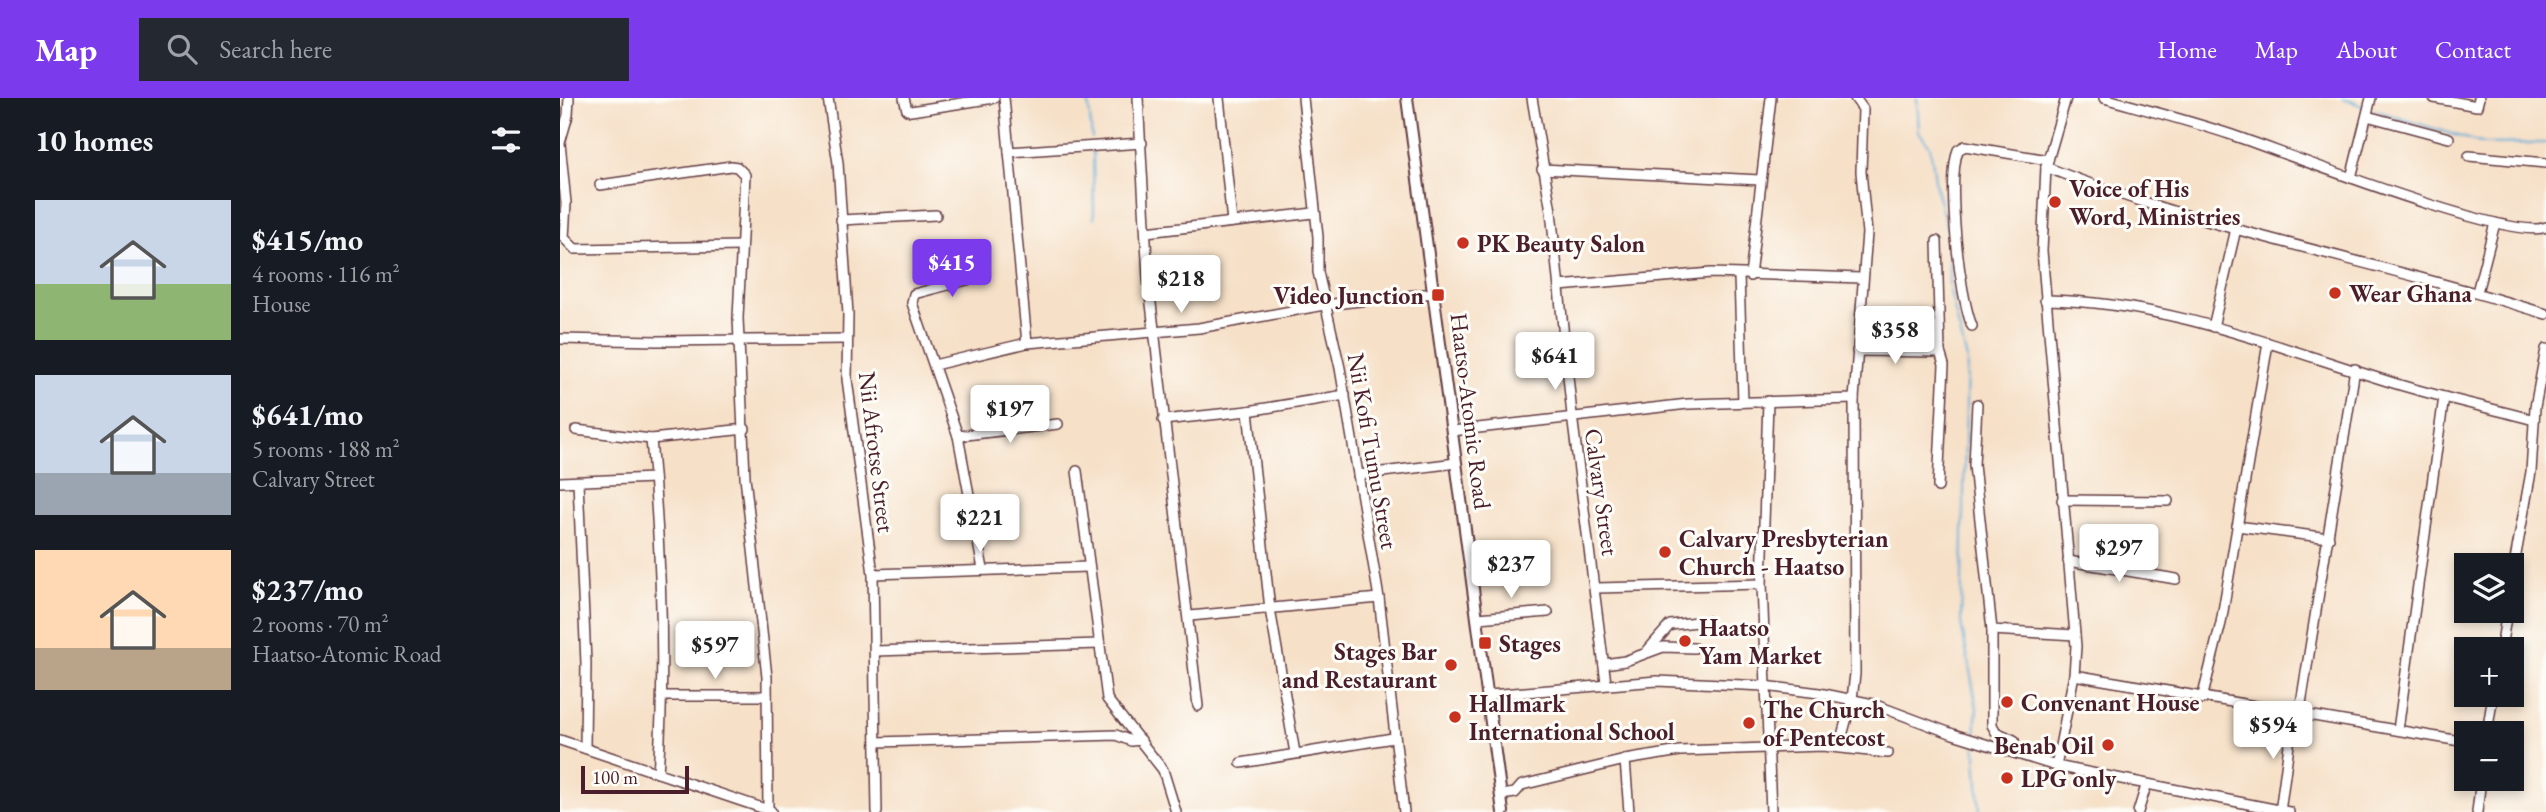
<!DOCTYPE html>
<html lang="en">
<head>
<meta charset="utf-8">
<style>
  :root { --surface:#171b24; --page:#242831; --text:#f1f3f6; --muted:#9ea1a6; --accent:#7c3aed }
  body { margin:0; font-family:"EB Garamond",serif; background:var(--page); color:var(--text); height:100vh; display:flex; flex-direction:column; font-size:26px; white-space:nowrap }
  * { box-sizing:border-box; margin:0 }
  p { font-size:23px; color:var(--muted) }
  .icon { flex:none; width:38px; height:38px; fill:none; stroke:currentColor; stroke-width:2; stroke-linecap:round; stroke-linejoin:round }
  .map { position:relative; flex:1; overflow:hidden }
  .details { display:flex; flex-direction:column; background:var(--surface); width:560px }
  .details>* { flex:none }
  .buttons { position:absolute; left:1894px; top:455px; display:grid; gap:14px }
  .buttons a { display:grid; place-items:center; width:70px; height:70px; border-radius:0px; background:var(--surface); box-shadow:0 4px 10px #0003; font-size:35px }
  .scale { position:absolute; left:21px; bottom:18px; width:108px; box-sizing:border-box; padding-left:7px; border:4px solid #4a1f2b; border-top:0; font-size:19px; line-height:24px; white-space:nowrap; color:#4a1f2b; -webkit-text-stroke:5px #fdfcf7; paint-order:stroke }
  .price { position:absolute; translate:-50% -60px; padding:0 16px; border-radius:7px; background:#fff; color:#222; font-size:23px; line-height:46px; filter:drop-shadow(0 2px 4px #0008) }
  .price::after { content:''; position:absolute; left:50%; top:42px; width:21px; height:16px; margin-left:-10px; background:inherit; clip-path:polygon(0 0,100% 0,50% 100%) }
  .price.on { background:var(--accent); color:#fff }
  ul { padding:0; list-style:none }
  li { display:flex; align-items:center; gap:21px; height:175px; padding:0 35px }
  li span { display:grid; place-items:center; flex:none; width:196px; height:140px; border-radius:0px; color:#555 }
  li>.icon { margin-inline-start:auto }
  span .icon { width:84px; height:84px; fill:#fffc; stroke-width:1 }
  li b { font-size:30px }
  h2 { display:flex; justify-content:space-between; align-items:center; height:84px; padding:0 35px; font-size:30px }
  header { display:flex; align-items:center; gap:42px; box-sizing:border-box; height:98px; padding:0 35px; background:var(--accent); color:#fff }
  header strong { font-size:33px }
  nav { display:flex; gap:38px; margin-inline-start:auto; font-size:24px }
  .search { width:490px; height:63px; background:var(--page); display:flex; align-items:center; gap:18px; box-sizing:border-box; padding:0 24px; border-radius:0px; color:var(--muted); font-size:26px }
  main { display:flex; flex:1; min-height:0 }
  .map>svg:first-child { display:block }
</style>
</head>
<body>
<header>
<strong>Map</strong>
<div class="search"><svg class="icon" aria-label="search" viewBox="0 0 24 24"><circle cx="10" cy="10" r="6"/><path d="M15 15l6 6"/></svg>Search here</div>
<nav><a>Home</a><a>Map</a><a>About</a><a>Contact</a></nav>
</header>
<main>
<section class="details">
<h2>10 homes<svg class="icon" aria-label="filters" viewBox="0 0 24 24"><path d="M4 7h16M4 17h16"/><circle cx="9" cy="7" r="2"/><circle cx="15" cy="17" r="2"/></svg></h2>
<ul>
<li><span style="background:linear-gradient(#c9d6e8 60%,#8fb573 0)"><svg class="icon" aria-label="home" viewBox="0 0 24 24"><path d="M3 11l9-7 9 7M6 9v11h12V9"/></svg></span><div><b>$415/mo</b><p>4 rooms · 116 m²</p><p>House</p></div></li>
<li><span style="background:linear-gradient(#c9d6e8 70%,#9aa5b1 0)"><svg class="icon" aria-label="home" viewBox="0 0 24 24"><path d="M3 11l9-7 9 7M6 9v11h12V9"/></svg></span><div><b>$641/mo</b><p>5 rooms · 188 m²</p><p>Calvary Street</p></div></li>
<li><span style="background:linear-gradient(#ffd9b3 70%,#b9a48a 0)"><svg class="icon" aria-label="home" viewBox="0 0 24 24"><path d="M3 11l9-7 9 7M6 9v11h12V9"/></svg></span><div><b>$237/mo</b><p>2 rooms · 70 m²</p><p>Haatso-Atomic Road</p></div></li>
</ul>
</section>
<div class="map">
<svg width="1986" height="714" viewBox="0 0 1986 714">
  <rect width="100%" height="100%" fill="#fdfcf7"/>
  <filter id="ink" filterUnits="userSpaceOnUse"><feTurbulence type="fractalNoise" baseFrequency=".0143" numOctaves="2"/><feDisplacementMap in="SourceGraphic" scale="14" xChannelSelector="R" yChannelSelector="G"/><feConvolveMatrix kernelMatrix="1 2 1 2 8 2 1 2 1" color-interpolation-filters="sRGB"/></filter>
  <filter id="wash" filterUnits="userSpaceOnUse"><feTurbulence type="fractalNoise" baseFrequency=".00686" numOctaves="4" result="noise"/><feDisplacementMap in="SourceGraphic" scale="28" xChannelSelector="R" yChannelSelector="G"/><feGaussianBlur stdDeviation="1.57" result="paint"/><feColorMatrix in="noise" values="0 0 0 0 0 0 0 0 0 0 0 0 0 0 0 0 0 1.4 0 .05"/><feComposite in="paint" operator="in"/></filter>
  <g filter="url(#wash)">
    <rect width="100%" height="100%" fill="#f6e0c7"/>
    <g fill="none" stroke-linecap="round" stroke-linejoin="round">
      <g stroke="#60abd8" stroke-width="2">
        <path d="M528,0l4,40"/>
        <path d="M1357,0l2,34 11,14 7,47 12,42v52l18,73 -6,263 16,85 -2,30"/>
        <path d="M1783,0l22,9"/>
        <path d="M1814,12l110,34 62,-1"/>
        <path d="M533,54l1,66"/>
        <path d="M1415,646l5,68"/>
      </g>
    </g>
  </g>
  <g filter="url(#ink)">
    <g fill="none" stroke-linecap="round" stroke-linejoin="round">
      <defs>
        <g id="minor">
          <path d="M9,0l-1,17 -8,28 6,60 -2,35 11,11 166,-3"/>
          <path d="M268,0l10,65 10,151 -1,65 26,195 4,238"/>
          <path d="M344,0l3,12 4,1 83,-13"/>
          <path d="M444,0l23,245"/>
          <path d="M578,0l10,180 50,428"/>
          <path d="M659,0l13,124"/>
          <path d="M743,0l15,139v35l22,96 39,230 25,214"/>
          <path d="M972,0l19,113 21,204 34,268"/>
          <path d="M1544,0c43,12 86,23 128,37 48,16 281,108 314,92"/>
          <path d="M1874,0l43,8 2,-8"/>
          <path d="M1807,18l82,22"/>
          <path d="M449,54l133,-9"/>
          <path d="M1909,58l77,7"/>
          <path d="M1486,69c162,65 334,94 500,147"/>
          <path d="M982,71l218,11"/>
          <path d="M1791,80l20,-80"/>
          <path d="M40,87l131,-19 6,1 8,8 -7,143 7,159 22,200 1,133"/>
          <path d="M281,122l95,-5"/>
          <path d="M586,134l168,-19"/>
          <path d="M1377,143l3,111 4,13 -6,122"/>
          <path d="M1179,178l4,126"/>
          <path d="M1190,178l21,-178"/>
          <path d="M418,179l-64,17 -2,9 46,133 25,133"/>
          <path d="M999,188l152,-13 150,5"/>
          <path d="M1917,194l18,-69"/>
          <path d="M1485,202c123,1 239,50 355,85 44,13 90,23 134,35"/>
          <path d="M1412,228c-13,-32 -25,-144 -14,-176l7,-4 83,14"/>
          <path d="M1653,229l23,-98"/>
          <path d="M0,241l97,2 190,-2"/>
          <path d="M1297,253l83,1"/>
          <path d="M374,267l93,-22 172,-15 125,-23 110,-12"/>
          <path d="M1208,303l-6,183 9,228"/>
          <path d="M1417,306l-3,61 18,165 83,5"/>
          <path d="M688,313l22,198 25,144"/>
          <path d="M603,322l85,-9 97,-16"/>
          <path d="M16,332l75,9 94,-10"/>
          <path d="M892,333l236,-27 166,-5"/>
          <path d="M398,338l100,-12"/>
          <path d="M91,341c10,112 15,222 7,334"/>
          <path d="M517,373l30,228 56,71 13,42"/>
          <path d="M798,377l98,-12"/>
          <path d="M0,384l94,-4"/>
          <path d="M18,384l8,181 -1,85"/>
          <path d="M1502,402l106,1"/>
          <path d="M1677,428l92,12"/>
          <path d="M1508,463l108,18"/>
          <path d="M313,476l215,-7"/>
          <path d="M1951,484l20,-110 4,-65 11,-58"/>
          <path d="M1036,490l166,-4"/>
          <path d="M630,518l189,-18"/>
          <path d="M918,520l70,-6"/>
          <path d="M1432,532v95l4,7 18,8v13"/>
          <path d="M1941,551l6,-38"/>
          <path d="M1088,552l22,-25 36,-4"/>
          <path d="M315,553l225,-7"/>
          <path d="M1044,566l21,-3 38,-14 31,1"/>
          <path d="M1514,577l392,67"/>
          <path d="M929,597l168,-14 108,5 54,7 54,11 80,30 103,32 233,46"/>
          <path d="M103,598h104"/>
          <path d="M1642,601l19,-76 47,-280"/>
          <path d="M1739,618l56,-347"/>
          <path d="M1838,632l46,-333"/>
          <path d="M1927,635l6,-38"/>
          <path d="M0,642l211,71"/>
          <path d="M317,644l239,-7 15,6 10,-1"/>
          <path d="M1279,649l13,-48 3,-25 -1,-275 13,-166 -6,-61 2,-63 -8,-11"/>
          <path d="M1065,662l4,52"/>
          <path d="M681,665l152,-25"/>
          <path d="M1496,668l18,-91 2,-29 -34,-395 4,-84 20,-69"/>
          <path d="M941,697l14,-2 7,-8 103,-25 55,-9 142,-5 66,7"/>
          <path d="M1578,714l8,-26"/>
          <path d="M1720,714l13,-97"/>
          <path d="M1917,714l4,-33"/>
        </g>
        <path id="major" d="M847,0l96,714"/>
      </defs>
      <use href="#minor" stroke="#643c42" stroke-width="12"/>
      <use href="#major" stroke="#643c42" stroke-width="14"/>
      <use href="#minor" stroke="#fff" stroke-width="9"/>
      <use href="#major" stroke="#fff" stroke-width="10"/>
    </g>
  </g>
  <g fill="#c8321e" stroke="#fdfcf7" stroke-width="2.5">
    <circle cx="1495" cy="104" r="7"/>
    <circle cx="903" cy="145" r="7"/>
    <circle cx="1775" cy="195" r="7"/>
    <rect x="871" y="190" width="14" height="14" rx="3.5"/>
    <circle cx="1105" cy="454" r="7"/>
    <circle cx="1125" cy="543" r="7"/>
    <rect x="918" y="538" width="14" height="14" rx="3.5"/>
    <circle cx="891" cy="567" r="7"/>
    <circle cx="1447" cy="604" r="7"/>
    <circle cx="895" cy="619" r="7"/>
    <circle cx="1189" cy="625" r="7"/>
    <circle cx="1548" cy="647" r="7"/>
    <circle cx="1447" cy="680" r="7"/>
  </g>
  <g text-anchor="middle" dominant-baseline="central" stroke-width="6" stroke-linejoin="round" paint-order="stroke">
    <g font-size="24" font-weight="bold" fill="#4a1f2b" stroke="#fdfcf7" text-anchor="start">
      <text x="1509" y="90">Voice of His<tspan x="1509" dy="28">Word, Ministries</tspan></text>
      <text x="917" y="145">PK Beauty Salon</text>
      <text x="1789" y="195">Wear Ghana</text>
      <text x="864" y="197" text-anchor="end">Video Junction</text>
      <text x="1119" y="440">Calvary Presbyterian<tspan x="1119" dy="28">Church - Haatso</tspan></text>
      <text x="1139" y="529">Haatso<tspan x="1139" dy="28">Yam Market</tspan></text>
      <text x="939" y="545">Stages</text>
      <text x="877" y="553" text-anchor="end">Stages Bar<tspan x="877" dy="28">and Restaurant</tspan></text>
      <text x="1461" y="604">Convenant House</text>
      <text x="909" y="605">Hallmark<tspan x="909" dy="28">International School</tspan></text>
      <text x="1203" y="611">The Church<tspan x="1203" dy="28">of Pentecost</tspan></text>
      <text x="1534" y="647" text-anchor="end">Benab Oil</text>
      <text x="1461" y="680">LPG only</text>
    </g>
    <g font-size="24" fill="#4a1f2b" stroke="#fdfcf7">
      <text transform="translate(911 313) rotate(83)">Haatso-Atomic Road</text>
      <text transform="translate(813 353) rotate(80)">Nii Kofi Tumu Street</text>
      <text transform="translate(317 354) rotate(83)">Nii Afrotse Street</text>
      <text transform="translate(1042 394) rotate(82)">Calvary Street</text>
    </g>
  </g>
</svg>
<div class="buttons">
<a><svg class="icon" aria-label="layers" viewBox="0 0 24 24"><path d="M12 4l9 5-9 5-9-5zM3 14l9 5 9-5"/></svg></a>
<a>+</a>
<a>−</a>
</div>
<div class="scale">100 m</div>
<b class="price on" style="left:392px;top:201px">$415</b>
<b class="price" style="left:621px;top:217px">$218</b>
<b class="price" style="left:1335px;top:268px">$358</b>
<b class="price" style="left:995px;top:294px">$641</b>
<b class="price" style="left:450px;top:347px">$197</b>
<b class="price" style="left:420px;top:456px">$221</b>
<b class="price" style="left:1559px;top:486px">$297</b>
<b class="price" style="left:951px;top:502px">$237</b>
<b class="price" style="left:155px;top:583px">$597</b>
<b class="price" style="left:1713px;top:663px">$594</b>
</div>
</main>
</body>
</html>
